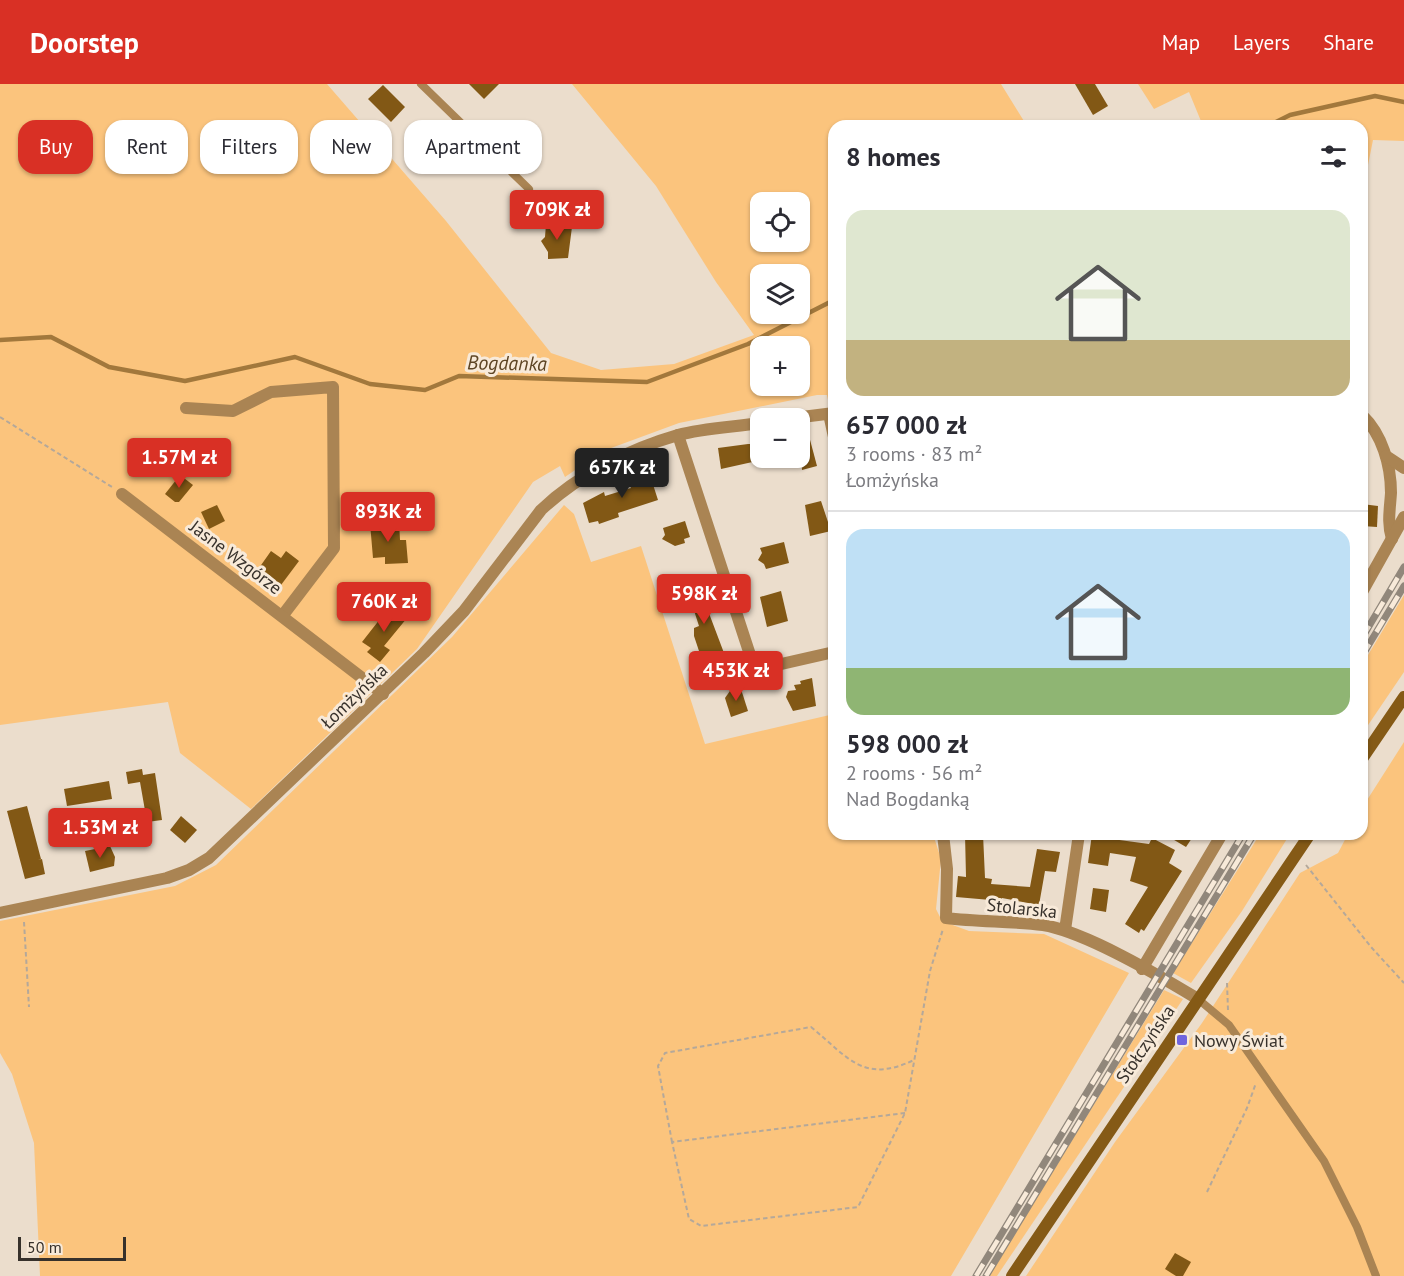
<!DOCTYPE html>
<html lang="en">
<head>
<meta charset="utf-8">
<style>
  :root { --surface:#fff; --page:#f7f7f7; --text:#2b2b33; --muted:#7c7c81; --line:#e1e1e2; --accent:#d93025 }
  body { margin:0; font-family:"PT Sans",sans-serif; background:var(--page); color:var(--text); height:100vh; display:flex; flex-direction:column; font-size:22px; white-space:nowrap }
  * { box-sizing:border-box; margin:0 }
  p { font-size:20px; color:var(--muted) }
  .icon { flex:none; width:33px; height:33px; fill:none; stroke:currentColor; stroke-width:2; stroke-linecap:round; stroke-linejoin:round }
  .map { position:relative; flex:1; overflow:hidden }
  .panel { position:absolute; left:828px; top:36px; width:540px; height:720px; display:flex; flex-direction:column; background:var(--surface); border-radius:18px; box-shadow:0 2px 4px #0004 }
  .panel>* { flex:none }
  .hud { position:absolute; left:18px; top:36px; width:570px; height:54px; display:flex; gap:12px }
  .controls { position:absolute; left:750px; top:108px; display:grid; gap:12px }
  .controls a { display:grid; place-items:center; width:60px; height:60px; border-radius:12px; background:var(--surface); box-shadow:0 2px 4px #0004; font-size:30px }
  .scale { position:absolute; left:18px; bottom:15px; width:108px; box-sizing:border-box; padding-left:6px; border:3px solid #37312b; border-top:0; font-size:16px; line-height:21px; white-space:nowrap; color:#37312b; -webkit-text-stroke:4px #f8ead9; paint-order:stroke }
  .price { position:absolute; translate:-50% -51px; padding:0 14px; border-radius:6px; background:var(--accent); color:#fff; font-size:20px; line-height:39px; filter:drop-shadow(0 2px 3px #0008) }
  .price::after { content:''; position:absolute; left:50%; top:36px; width:18px; height:14px; margin-left:-9px; background:inherit; clip-path:polygon(0 0,100% 0,50% 100%) }
  .price.on { background:#222; color:#fff }
  ul { padding:0; list-style:none }
  li { display:grid; align-content:center; gap:12px; height:318px; padding:0 18px }
  li+li { border-top:2px solid var(--line) }
  li span { display:grid; place-items:center; height:186px; border-radius:18px; color:#555 }
  li>.icon { margin-inline-start:auto }
  span .icon { width:108px; height:108px; fill:#fffc; stroke-width:1 }
  li b { font-size:26px }
  h2 { display:flex; justify-content:space-between; align-items:center; height:72px; padding:0 18px; font-size:26px }
  .chip { padding:0 21px; border-radius:18px; background:var(--surface); box-shadow:0 2px 4px #0004; font-size:21px; line-height:54px }
  .chip.on { background:var(--accent); color:#fff }
  header { display:flex; align-items:center; gap:36px; box-sizing:border-box; height:84px; padding:0 30px; background:var(--accent); color:#fff }
  header strong { font-size:28px }
  nav { display:flex; gap:33px; margin-inline-start:auto; font-size:21px }
  .map>svg:first-child { display:block }
</style>
</head>
<body>
<header>
<strong>Doorstep</strong>
<nav><a>Map</a><a>Layers</a><a>Share</a></nav>
</header>
<div class="map">
<svg width="1404" height="1192" viewBox="0 0 1404 1192">
  <rect width="100%" height="100%" fill="#ebddcc"/>
  <g fill="#fbc47d" fill-rule="evenodd">
    <path d="M0,0h327l119,137 105,132 50,17 73,-6 80,-29 -38,-53 -60,-96 -84,-102h429l26,42h-193v302l-7,-33h-10l-138,28 -76,28 -38,26 -5,-11 -27,16 -116,167 -166,160 -71,-56 -12,-51 -168,23zM760,118h40v40h-40zM760,190h40v40h-40zM760,262h40v40h-40z"/>
    <path d="M1138,0h266v57l-31,-1 -11,55v-69h-159l-14,-34 -35,17z"/>
    <path d="M564,421l10,9 17,48 50,-16 64,198 129,-30v120h99l8,25 -5,50 6,12 27,10 75,3 85,39 -178,303h-911l-6,-133 -22,-69 -12,-21v-132l175,-35 41,-21 236,-228z"/>
    <path d="M1404,511v77l-42,62v-69z"/>
    <path d="M1404,658v534h-378l89,-134 87,-119 98,-150 38,-20 10,-19h14v-26z"/>
    <path d="M1260,750h30l-48,77 -51,72 -18,-10z"/>
    <path d="M1164,906l19,9 -186,277h-8z"/>
  </g>
  <g fill="none" stroke-linecap="round" stroke-linejoin="round">
    <g stroke="#a2783c" stroke-width="4.5">
      <path d="M1268,42l22,-11 85,-19 29,6"/>
      <path d="M0,256l51,-3 58,30 76,14 110,-24 75,27 55,6 34,-14 188,6 101,-38 86,-44"/>
    </g>
  </g>
  <g fill="#825815">
    <path d="M469,0h30l-15,15z"/>
    <path d="M1075,0h20l13,22 -15,9z"/>
    <path d="M383,1l22,22 -14,15 -23,-23z"/>
    <path d="M420,44l6,6 2,-2 13,17 -12,12 -9,-8 -4,4 -9,-10 4,-4 -3,-3z"/>
    <path d="M546,140l26,3 -4,31 -20,1v-7l-7,-11 4,-4z"/>
    <path d="M809,352l8,30 -15,4 -2,-32z"/>
    <path d="M748,360h7l2,17 -36,8 -3,-21z"/>
    <path d="M648,385l10,31 -40,13 1,4 -20,7 -1,-3 -9,2 -6,-20 21,-11 1,4 26,-8 -4,-12z"/>
    <path d="M180,391l13,10 -14,17h-4l-10,-8z"/>
    <path d="M821,417l10,30 -21,5 -5,-31z"/>
    <path d="M1362,420l16,2 -1,21 -15,-1z"/>
    <path d="M217,421l8,16 -16,8 -8,-17z"/>
    <path d="M399,437l1,19h6l2,23 -23,1v-7l-12,1 -3,-35z"/>
    <path d="M685,437l5,16 -6,2 1,4 -10,3 -13,-7 3,-4 -2,-7z"/>
    <path d="M784,458l5,21 -23,6 -2,-5 -6,-4 4,-7 -2,-5z"/>
    <path d="M271,467l10,7 5,-7 13,10 -18,24 -22,-17z"/>
    <path d="M702,500l7,23 -2,1 17,45 -22,7 -8,-24v-8l5,-2 -12,-37z"/>
    <path d="M781,507l7,30 -21,6 -7,-30z"/>
    <path d="M391,521l16,13 -23,28 6,4 -10,12 -13,-10 4,-4 -9,-6z"/>
    <path d="M812,594l4,28 -23,5 -7,-14 2,-6 8,-1 -2,-5 7,-1 -1,-3z"/>
    <path d="M732,604l9,1 7,22 -17,6 -6,-19z"/>
    <path d="M142,685l1,6 12,-2 7,47 -15,2 -7,-40 -12,2 -2,-12z"/>
    <path d="M109,697l3,18 -45,7 -3,-17z"/>
    <path d="M27,722l14,53 -3,1 4,-1 3,15 -20,5 -18,-68z"/>
    <path d="M73,732l10,16 -9,6 -10,-16z"/>
    <path d="M181,732l16,14 -12,13 -15,-13z"/>
    <path d="M965,750h18l2,44 7,1 -1,5 39,3 7,-38 23,3 -4,20 -11,-1 -6,34 -37,-7v3l-46,-4 2,-21 8,1z"/>
    <path d="M1092,750h21l-1,5 37,5 3,-6 23,12 -6,13 13,8 -38,60 -3,-2 -2,4 -14,-9 23,-37 -18,-6 6,-24 -26,-4 -2,13 -20,-3z"/>
    <path d="M1164,750h21l7,4 -6,9z"/>
    <path d="M110,762l5,11 -1,9 -24,6 -5,-21z"/>
    <path d="M1093,804l16,2 -3,22 -16,-3z"/>
    <path d="M1175,1169l16,9 -8,14h-7l-11,-7z"/>
  </g>
  <g fill="none" stroke-linecap="round" stroke-linejoin="round">
    <g stroke="#b4a89a" stroke-width="2" stroke-dasharray="4.5 3" stroke-linecap="butt">
      <path d="M0,333l112,70"/>
      <path d="M1306,781l65,82 33,36"/>
      <path d="M24,838l5,85"/>
      <path d="M1227,899l1,27"/>
      <path d="M905,1029l-233,29 17,77 12,7 157,-19 47,-94 25,-142 13,-42"/>
      <path d="M672,1058l-14,-76 7,-13 146,-26c38,31 52,57 103,33"/>
      <path d="M1207,1108l40,-84 9,-25"/>
    </g>
    <g stroke="#aa8453" stroke-width="8">
      <path d="M421,0l108,105"/>
      <path d="M1198,915l31,26 95,136 33,66 19,49"/>
    </g>
    <g stroke="#aa8453" stroke-width="12">
      <path d="M186,324l47,3 38,-19 62,-5 1,161 -51,67"/>
      <path d="M829,330l5,23"/>
      <path d="M1362,331c20,19 29,50 29,78 -1,16 -4,30 1,46"/>
      <path d="M794,334l40,-5"/>
      <path d="M678,351l77,235 79,-18"/>
      <path d="M1386,372l18,12"/>
      <path d="M122,410l261,200"/>
      <path d="M1362,508l42,-75"/>
      <path d="M943,750l4,35 -1,49c32,4 65,3 97,7 43,7 117,51 155,74"/>
      <path d="M0,829l167,-35 22,-8 20,-12 215,-205 40,-42 77,-101c37,-35 88,-61 137,-75 26,-7 56,-8 82,-12"/>
      <path d="M1065,846l14,-96"/>
      <path d="M1142,885l80,-135"/>
    </g>
    <g stroke="#855a16" stroke-width="12">
      <path d="M1362,675l42,-62"/>
      <path d="M1012,1192l298,-442"/>
    </g>
    <defs>
      <g id="rail">
        <path d="M1362,554l42,-71"/>
        <path d="M1362,572l42,-70"/>
        <path d="M976,1192l267,-442"/>
        <path d="M986,1192l268,-442"/>
      </g>
    </defs>
    <use href="#rail" stroke="#91877b" stroke-width="7"/>
    <use href="#rail" stroke="#f8ead9" stroke-width="4.5" stroke-dasharray="14" stroke-linecap="butt"/>
  </g>
  <rect fill="#6f64de" stroke="#f8ead9" stroke-width="2" x="1176" y="950" width="12" height="12" rx="3"/>
  <g text-anchor="middle" dominant-baseline="central" stroke-width="6" stroke-linejoin="round" paint-order="stroke">
    <g font-size="18" fill="#37312b" stroke="#f8ead9">
      <text transform="translate(236 473) rotate(37)">Jasne Wzgórze</text>
      <text transform="translate(354 612) rotate(-44)">Łomżyńska</text>
      <text transform="translate(1022 824) rotate(6)">Stolarska</text>
      <text transform="translate(1145 960) rotate(-56)">Stołczyńska</text>
    </g>
    <g font-size="18" fill="#37312b" stroke="#f8ead9" text-anchor="start">
      <text x="1194" y="956">Nowy Świat</text>
    </g>
    <g font-size="20" font-style="italic" fill="#5e4524" stroke="#f8ead9">
      <text transform="translate(507 279) rotate(1)">Bogdanka</text>
    </g>
  </g>
</svg>
<div class="controls">
<a><svg class="icon" aria-label="locate" viewBox="0 0 24 24"><circle cx="12" cy="12" r="6"/><path d="M12 2v4M12 18v4M2 12h4M18 12h4"/></svg></a>
<a><svg class="icon" aria-label="layers" viewBox="0 0 24 24"><path d="M12 4l9 5-9 5-9-5zM3 14l9 5 9-5"/></svg></a>
<a>+</a>
<a>−</a>
</div>
<div class="scale">50 m</div>
<b class="price" style="left:557px;top:157px">709K zł</b>
<b class="price" style="left:179px;top:405px">1.57M zł</b>
<b class="price on" style="left:622px;top:415px">657K zł</b>
<b class="price" style="left:388px;top:459px">893K zł</b>
<b class="price" style="left:704px;top:541px">598K zł</b>
<b class="price" style="left:384px;top:549px">760K zł</b>
<b class="price" style="left:736px;top:618px">453K zł</b>
<b class="price" style="left:100px;top:775px">1.53M zł</b>
<div class="hud">
<a class="chip on">Buy</a>
<a class="chip">Rent</a>
<a class="chip">Filters</a>
<a class="chip">New</a>
<a class="chip">Apartment</a>
</div>
<section class="panel">
<h2>8 homes<svg class="icon" aria-label="filters" viewBox="0 0 24 24"><path d="M4 7h16M4 17h16"/><circle cx="9" cy="7" r="2"/><circle cx="15" cy="17" r="2"/></svg></h2>
<ul>
<li><span style="background:linear-gradient(#dfe7d0 70%,#c2b280 0)"><svg class="icon" aria-label="home" viewBox="0 0 24 24"><path d="M3 11l9-7 9 7M6 9v11h12V9"/></svg></span><div><b>657 000 zł</b><p>3 rooms · 83 m²</p><p>Łomżyńska</p></div></li>
<li><span style="background:linear-gradient(#bfe0f5 75%,#8fb573 0)"><svg class="icon" aria-label="home" viewBox="0 0 24 24"><path d="M3 11l9-7 9 7M6 9v11h12V9"/></svg></span><div><b>598 000 zł</b><p>2 rooms · 56 m²</p><p>Nad Bogdanką</p></div></li>
</ul>
</section>
</div>
</body>
</html>
